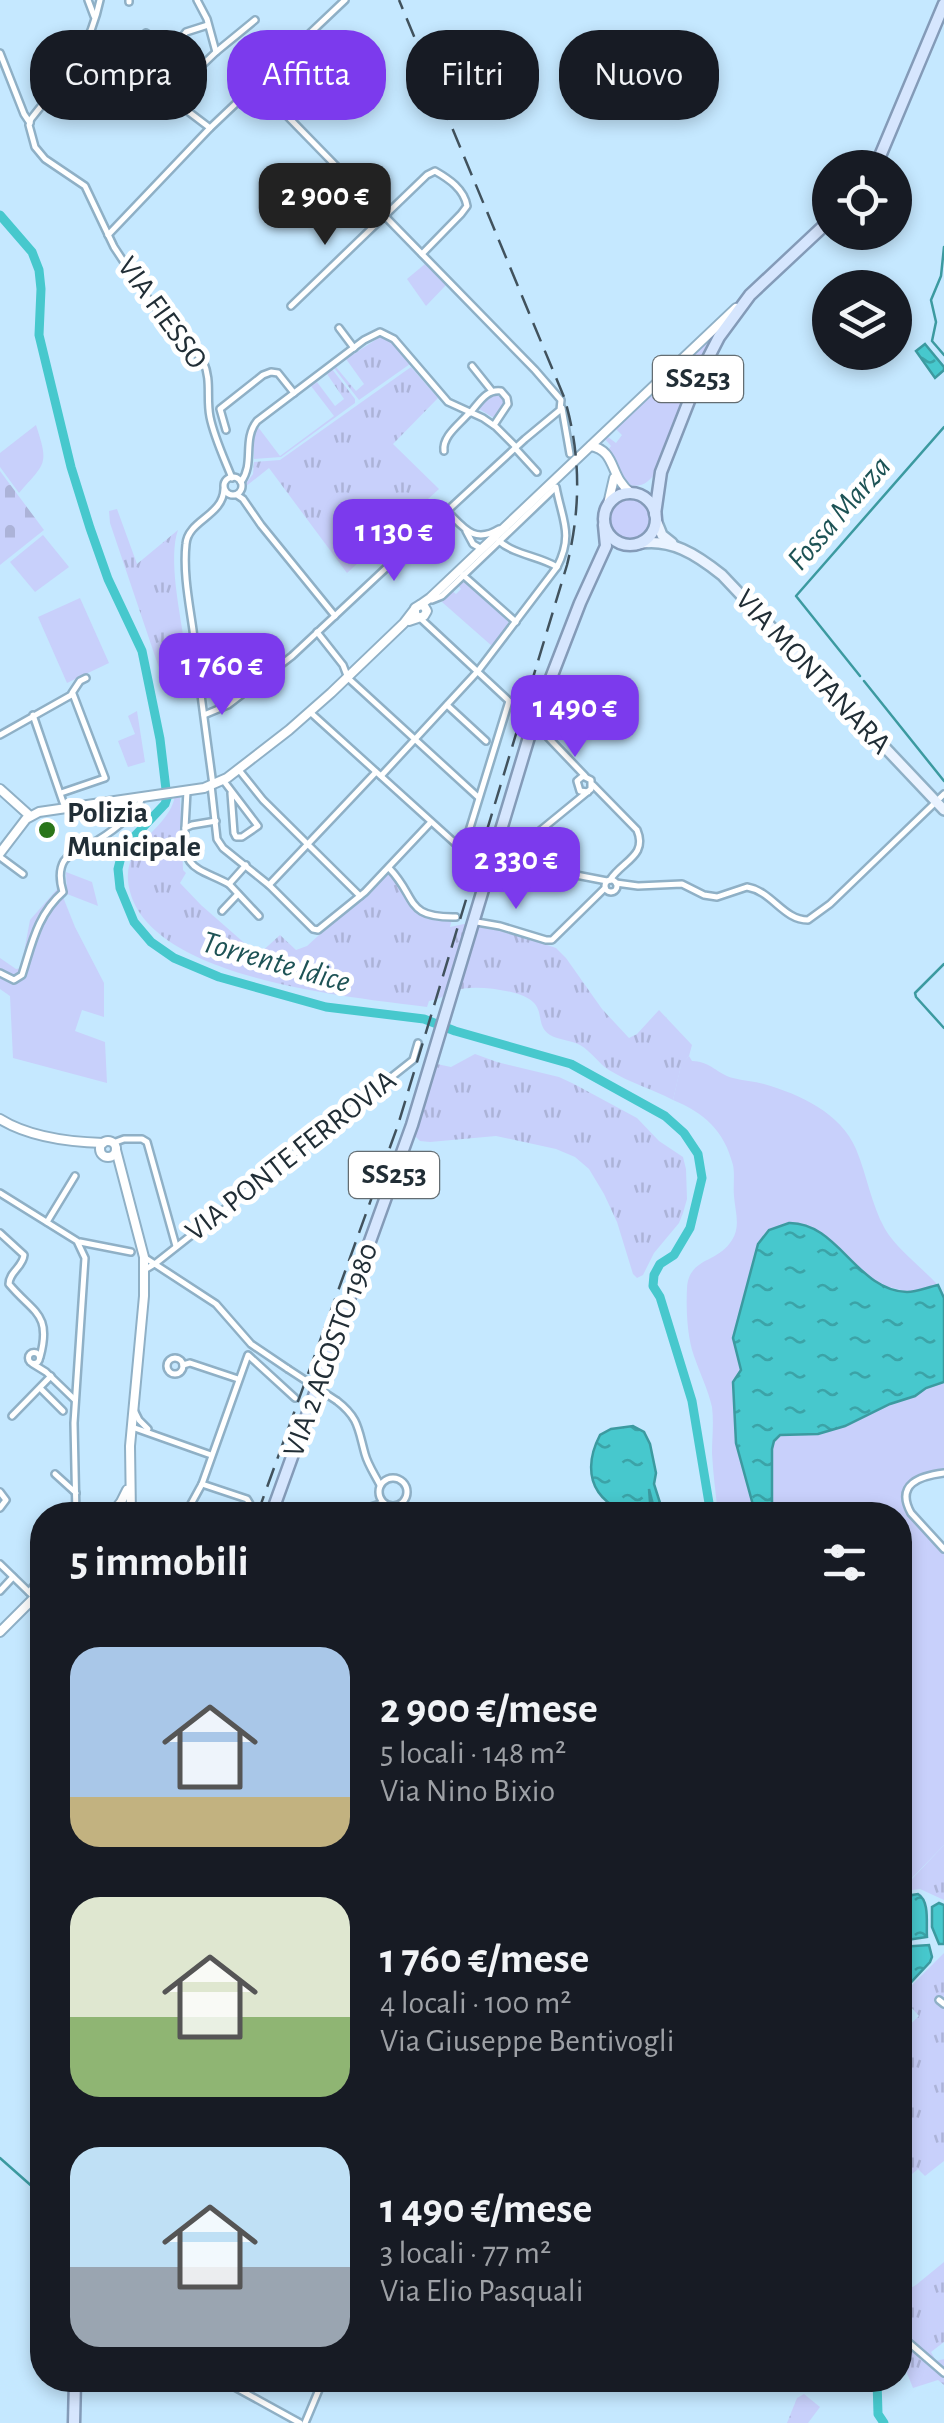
<!DOCTYPE html>
<html lang="it">
<head>
<meta charset="utf-8">
<style>
  :root { --surface:#171b24; --page:#20242c; --text:#f1f3f6; --muted:#9ea1a6; --accent:#7c3aed }
  body { margin:0; font-family:"Alegreya Sans",sans-serif; background:var(--page); color:var(--text); height:100vh; display:flex; flex-direction:column; font-size:38px; white-space:nowrap }
  * { box-sizing:border-box; margin:0 }
  p { font-size:32px; color:var(--muted) }
  .icon { flex:none; width:55px; height:55px; fill:none; stroke:currentColor; stroke-width:2; stroke-linecap:round; stroke-linejoin:round }
  .map { position:relative; flex:1; overflow:hidden }
  .panel { position:absolute; left:30px; top:1502px; width:882px; height:890px; display:flex; flex-direction:column; background:var(--surface); border-radius:40px; box-shadow:0 5px 15px #0003 }
  .panel>* { flex:none }
  .guide { position:absolute; left:30px; top:30px; width:885px; height:90px; display:flex; gap:20px }
  .fabs { position:absolute; left:812px; top:150px; display:grid; gap:20px }
  .fabs a { display:grid; place-items:center; width:100px; height:100px; border-radius:50%; background:var(--surface); box-shadow:0 5px 15px #0003; font-size:50px }
  .price { position:absolute; translate:-50% -85px; padding:0 22px; border-radius:20px; background:var(--accent); color:#fff; font-size:32px; line-height:65px; filter:drop-shadow(0 2px 5px #0008) }
  .price::after { content:''; position:absolute; left:50%; top:60px; width:30px; height:22px; margin-left:-15px; background:inherit; clip-path:polygon(0 0,100% 0,50% 100%) }
  .price.active { background:#222; color:#fff }
  ul { padding:0; list-style:none }
  li { display:flex; align-items:center; gap:30px; height:250px; padding:0 40px }
  li span { display:grid; place-items:center; flex:none; width:280px; height:200px; border-radius:30px; color:#555 }
  li>.icon { margin-inline-start:auto }
  span .icon { width:120px; height:120px; fill:#fffc; stroke-width:1 }
  li b { font-size:42px }
  h2 { display:flex; justify-content:space-between; align-items:center; height:120px; padding:0 40px; font-size:42px }
  .chip { padding:0 35px; border-radius:40px; background:var(--surface); box-shadow:0 5px 15px #0003; font-size:35px; line-height:90px }
  .chip.active { background:var(--accent); color:#fff }
  .map>svg:first-child { display:block }
</style>
</head>
<body>
<div class="map">
<svg width="944" height="2423" viewBox="0 0 944 2423">
  <defs>
    <pattern id="forest-firs" width="22" height="20" patternUnits="userSpaceOnUse" patternTransform="scale(2.5)"><rect width="22" height="20" fill="#c8d0fb"/><path d="M5 1l3.5 6h-7zM16 11l3.5 6h-7z" fill="#acb3d8"/></pattern>
    <pattern id="cemetery-stones" width="16" height="16" patternUnits="userSpaceOnUse" patternTransform="scale(2.5)"><rect width="16" height="16" fill="#c8d0fb"/><path d="M2 7V4a2 2 0 0 1 4 0v3zM10 15v-3a2 2 0 0 1 4 0v3z" fill="#acb3d8"/></pattern>
    <pattern id="park-tufts" width="24" height="20" patternUnits="userSpaceOnUse" patternTransform="scale(2.5)"><rect width="24" height="20" fill="#c8d0fb"/><path d="M3 7l-1-3M5 7V3M7 7l1-3M15 17l-1-3M17 17v-4M19 17l1-3" fill="none" stroke="#acb3d8"/></pattern>
    <pattern id="water-ripples" width="26" height="14" patternUnits="userSpaceOnUse" patternTransform="scale(2.5)"><rect width="26" height="14" fill="#47c8cd"/><path d="M2 4q2-2 4 0t4 0M15 11q2-2 4 0t4 0" fill="none" stroke="#3ba3a7"/></pattern>
  </defs>
  <rect width="100%" height="100%" fill="#c5e8ff"/>
  <g fill="#c8d0fb">
    <path d="M425,264l21,21 -20,21 -19,-27z"/>
    <path d="M719,328l-14,24 -48,118c-7,12 -15,18 -29,15 -10,-11 -12,-23 -20,-35l3,-4 -6,-7 3,-2 8,6 6,-8 -6,-6 70,-66 1,-5z"/>
    <path d="M494,393l9,3c4,9 -1,16 -9,22l-15,-9 10,-13z"/>
    <path d="M36,425c13,40 10,37 -17,68l-19,-26v-14z"/>
    <circle cx="629" cy="519" r="20"/>
    <path d="M43,535l26,32 -34,25 -25,-30z"/>
    <path d="M464,582l44,39v3l-16,22 -50,-44 10,-11 4,3 5,-5 -3,-4z"/>
    <path d="M80,598l29,65 -42,20 -29,-66z"/>
    <path d="M137,711l8,51 -17,5 -10,-26 17,-7 -7,-18z"/>
    <path d="M59,887l16,40 29,56v34l-22,-7 -7,21 30,11 2,41 -94,-25 -3,-62 -10,-7v-31l16,11 5,-1 9,-48z"/>
    <path d="M689,1056l3,5c20,1 25,13 41,17 10,3 21,3 31,6 35,10 77,29 92,65 11,26 15,55 29,80 12,20 36,38 53,56l-29,7 -24,-6 -12,-6 -30,-28 -31,-23 -13,-6h-10l-20,7 -11,14 -25,94 40,148c0,-17 -6,-39 7,-51l39,-1 125,-52v91c-75,5 -26,48 0,77v295l-33,34 1,11 -12,3v-378h-182c-2,-20 -5,-41 -6,-62 0,-15 2,-30 0,-46 -4,-18 -12,-33 -18,-51 -7,-20 -8,-47 -7,-68 2,-31 30,-24 45,-48 9,-14 3,-29 2,-44 -1,-10 1,-21 -1,-31 -9,-35 -29,-52 -60,-65l8,-35z"/>
  </g>
  <path fill="url(#forest-firs)" d="M804,2394l16,13 -12,16h-21l10,-25z"/>
  <path fill="url(#cemetery-stones)" d="M0,471l44,59 -44,35z"/>
  <g fill="url(#park-tufts)">
    <path d="M380,337l9,3 21,24 -51,36 -25,-32 2,-1 20,24 8,-7 -18,-25z"/>
    <path d="M411,367l27,31 -45,46 46,45 -92,84 -78,-105 -24,19v-2l8,-11 1,-12 26,-2z"/>
    <path d="M332,369l23,30v4l-74,54 -27,2 -1,-21 5,-11 22,29 54,-40 -23,-30 6,-4 18,24 9,-7 -17,-25z"/>
    <path d="M117,509l20,55 41,-34c-10,28 2,82 6,111l-19,19 -3,8h-3l-49,-145 -1,-12z"/>
    <path d="M175,796h5l3,74 3,3 -6,10 21,22 57,50 22,-20 16,15 11,-4 79,-72 4,-1 27,39c12,9 21,7 35,7l-2,8 28,-6 78,27 10,10 36,51 27,29 8,-4 22,-24 33,35 -3,11 -8,10 -8,34c-21,-11 -43,-17 -64,-30 -11,-7 -17,-18 -29,-25 -10,-5 -21,-5 -30,-10 -14,-9 -6,-23 -17,-33 -12,-12 -60,-18 -75,-12 -10,4 -18,9 -29,11l-2,6c-74,-10 -291,-28 -299,-127 -3,-38 41,-51 47,-84z"/>
    <path d="M66,872l26,10 6,24 -31,-12z"/>
    <path d="M475,1054l22,8 62,15 15,7 63,34 22,23 24,16 3,12 1,30 -4,14 -4,10 -25,30 -11,22 -6,3 -4,-4 -16,-52 -13,-28 -15,-25 -14,-12 -19,-8 -60,-13 -66,6 -10,-1 -5,-5 22,-72 14,3z"/>
    <path d="M944,1845v55l-24,-11 -8,1 -1,-10z"/>
    <path d="M944,1953v208l-19,15 -7,-7 -18,15v-150l19,-18 -18,-20z"/>
    <path d="M944,2262v80l-13,10 5,9 8,-2v26l-6,-5 -25,8 -13,-32v-62l16,-9z"/>
  </g>
  <g fill="url(#water-ripples)" stroke="#3c9aa0" stroke-width="2.5">
    <path d="M925,344l19,23v3l-9,8 -19,-27z"/>
    <path d="M789,1223c49,-1 68,68 118,69 10,0 21,-5 31,-7l6,13v84l-18,6 -11,8 -25,8 -45,22 -27,8 -38,1 -6,6 -2,8v54l-5,7 -9,2 -5,-7 -17,-62 -3,-61 8,-12 -8,-32 25,-94 11,-14z"/>
    <path d="M633,1426l11,6 6,12 6,29 -2,11 7,22 -2,8 -4,-2 -6,-23 2,26c-48,0 -75,-34 -51,-80l11,-6z"/>
    <path d="M918,1894c12,7 8,30 9,43l-27,4v-34l12,-12z"/>
    <path d="M939,1903l5,2v39h-5l-7,-17v-20z"/>
    <path d="M929,1945l3,12 -2,5 -30,32v-47z"/>
  </g>
  <g fill="none" stroke-linecap="round" stroke-linejoin="round">
    <g stroke="#3c9aa0" stroke-width="2.5">
      <path d="M944,247l-3,29 -10,24 5,22 -4,19 12,14"/>
      <path d="M860,676l-64,-80 148,-169"/>
      <path d="M864,681l80,100"/>
      <path d="M944,964l-29,29 1,4 28,31"/>
      <path d="M0,2158l35,31"/>
    </g>
    <g stroke="#47c8cd" stroke-width="9">
      <path d="M0,215l32,37 7,18 2,19 -2,46 32,132 19,61 18,51 34,72 18,88 7,59 -2,6 -35,37 -8,12 -4,16 2,19 14,34 17,20 23,16 45,19 107,30 98,12 31,12 116,33 94,52 19,17 14,21 4,24 -12,50 -16,27 -14,9 -6,11 -1,11 7,11 32,104 19,114"/>
      <path d="M877,2380l1,34 6,9"/>
    </g>
    <defs>
      <g id="minor">
        <path d="M88,0l6,16"/>
        <path d="M100,0c-11,53 -37,78 -69,119l-2,6 6,22 10,12 40,27 29,61 35,53 54,61c9,19 3,37 7,56 4,20 14,41 22,61"/>
        <path d="M129,0v2"/>
        <path d="M197,0l10,19 9,33"/>
        <path d="M89,36l121,92"/>
        <path d="M0,53l24,61 6,9"/>
        <path d="M167,57l-26,-17 5,-7 25,18"/>
        <path d="M148,81l38,-49 22,-7"/>
        <path d="M257,85l278,285 26,30 -1,10 -35,29 -78,72c17,17 27,33 52,18"/>
        <path d="M169,97l47,-45 39,-32"/>
        <path d="M108,235l102,-107 135,-128"/>
        <path d="M291,306l136,-131 8,-4c14,8 29,18 32,35l-6,8 -39,40"/>
        <path d="M339,328l15,20"/>
        <path d="M472,366l20,25"/>
        <path d="M562,408l8,46"/>
        <path d="M470,413c9,-10 16,-24 31,-22l6,7 1,6 -14,21"/>
        <path d="M226,430l-6,-21 43,-34 8,-3 7,1 16,20"/>
        <path d="M515,448l22,24"/>
        <path d="M444,451c-2,-15 16,-27 25,-38"/>
        <circle cx="233" cy="486" r="9"/>
        <path d="M241,482c14,-19 1,-42 16,-61l107,-81 16,-8 14,7 54,63 35,16 13,9 20,20"/>
        <path d="M237,495l6,4 18,26 74,91"/>
        <path d="M416,512l15,14"/>
        <path d="M466,531l7,13 7,4"/>
        <path d="M499,541c16,14 40,15 58,26"/>
        <path d="M463,575l53,47"/>
        <path d="M432,600l10,-4 113,-108"/>
        <path d="M317,632l26,33 5,13 130,119"/>
        <path d="M72,693l8,-12 6,-3"/>
        <path d="M447,705l39,36"/>
        <path d="M310,712l146,132 6,2 3,-2 44,-143 -89,-83"/>
        <path d="M33,715l32,93"/>
        <path d="M204,715l24,-10 64,-49 155,-145"/>
        <path d="M543,732l42,44"/>
        <path d="M0,735l73,-41 32,84 -44,15"/>
        <path d="M239,770l24,30 97,96"/>
        <path d="M381,776l97,-105 79,-104c17,-33 5,-47 -1,-80"/>
        <path d="M223,780l35,46 -16,11h-6l-2,-4 -3,-40"/>
        <path d="M211,785l6,54 6,9 46,37 44,44 5,1 47,-38 66,-70"/>
        <path d="M213,785c-7,-52 -14,-103 -20,-155 -4,-28 -10,-58 -7,-86 2,-24 37,-28 38,-55"/>
        <path d="M593,785l44,45c11,26 -15,31 -27,50"/>
        <path d="M216,821l-24,4 -7,3c-3,43 12,39 44,56l17,-19"/>
        <path d="M185,828l2,-37"/>
        <path d="M502,838l2,14 5,8"/>
        <path d="M525,843l66,-54v-9l-8,-4 -6,5 3,10 8,1"/>
        <path d="M496,854l13,8 98,19"/>
        <path d="M0,857l23,17"/>
        <path d="M389,868c29,30 15,50 67,49"/>
        <path d="M490,878l4,-6 13,-9"/>
        <circle cx="611" cy="886" r="6"/>
        <path d="M616,883l22,3 44,-2 22,11 13,2 30,-10c25,4 36,33 61,33l22,-16 114,-110"/>
        <path d="M229,884l30,32"/>
        <path d="M269,885l107,-113"/>
        <path d="M222,911l16,-17"/>
        <path d="M477,922l23,4 46,14h6l53,-52"/>
        <path d="M0,973l14,7 8,-5c10,-31 15,-60 41,-83 -3,-10 -5,-21 1,-31 6,-9 18,-12 27,-17 15,-8 48,-31 51,-47"/>
        <path d="M113,1143l11,-4h18l5,3 29,104"/>
        <path d="M0,1193l77,48 8,17 -11,165 2,92"/>
        <path d="M47,1222l28,-46"/>
        <path d="M0,1233l24,22c-1,12 -15,17 -15,29 24,29 43,29 31,73"/>
        <path d="M80,1242l51,10"/>
        <path d="M144,1257l72,47 35,40 37,25"/>
        <path d="M146,1269l10,-6 257,-203 5,-17"/>
        <circle cx="34" cy="1358" r="5.5"/>
        <circle cx="175" cy="1366" r="8"/>
        <path d="M33,1364l13,8 29,28"/>
        <path d="M183,1365l7,-2 48,16"/>
        <path d="M40,1388l23,23"/>
        <path d="M337,1401c22,17 21,28 28,53 3,11 10,21 15,31"/>
        <path d="M134,1410l5,10 9,9"/>
        <path d="M12,1416l39,-40"/>
        <path d="M132,1427l79,28"/>
        <path d="M944,1473c-24,3 -49,11 -33,40l33,36"/>
        <path d="M55,1474l21,19"/>
        <circle cx="393" cy="1492" r="14"/>
        <path d="M202,1484l46,-129 47,43"/>
        <path d="M0,1492l6,8 -6,8"/>
        <path d="M185,1515l17,-31 45,15 3,5 -2,11"/>
        <path d="M346,1515l37,-12"/>
        <path d="M39,1556l3,3"/>
        <path d="M0,1564l35,34"/>
        <path d="M0,1591l13,-14"/>
        <path d="M29,1592l13,-16"/>
        <path d="M939,2000l5,4"/>
        <path d="M900,2335l44,38"/>
        <path d="M222,2380l78,43"/>
        <path d="M305,2423l18,-43"/>
      </g>
      <g id="tertiary">
        <path d="M591,446c26,5 18,31 40,47"/>
        <path d="M608,504l6,-26"/>
        <path d="M420,605l10,-7 306,-290"/>
        <path d="M409,621l15,-5 3,-5 -3,-5 -4,-1 -5,3v6l3,3"/>
        <path d="M0,789l30,27"/>
        <path d="M0,853l26,-34 13,-7 165,-24 23,-10 62,-48 42,-37 73,-70 10,-13"/>
        <path d="M0,1119c29,18 69,23 103,24"/>
        <circle cx="108" cy="1149" r="8"/>
        <path d="M116,1150l28,107v39l-14,150 1,69"/>
        <path d="M111,1515l10,-13 6,-12"/>
        <path d="M0,1632l42,-42"/>
      </g>
      <g id="secondary">
        <path d="M656,520l6,15 10,8"/>
        <path d="M637,544c33,-7 60,11 85,31l222,235"/>
      </g>
      <g id="primary">
        <path d="M875,168l69,-164"/>
        <circle cx="630" cy="519" r="26"/>
        <path d="M655,514l6,-42 37,-94 21,-41 31,-42 80,-75"/>
        <path d="M271,1515l141,-390 120,-398 48,-124 26,-57 -2,-21"/>
        <path d="M74,2423l1,-43"/>
      </g>
    </defs>
    <use href="#minor" stroke="#8fb0c6" stroke-width="10"/>
    <use href="#tertiary" stroke="#8fb0c6" stroke-width="12"/>
    <use href="#secondary" stroke="#8fb0c6" stroke-width="14"/>
    <use href="#primary" stroke="#849bb8" stroke-width="15"/>
    <use href="#minor" stroke="#fff" stroke-width="5"/>
    <use href="#tertiary" stroke="#fff" stroke-width="8"/>
    <use href="#secondary" stroke="#eaf3ff" stroke-width="9"/>
    <use href="#primary" stroke="#d6e6fe" stroke-width="10"/>
    <path stroke="#41525d" stroke-width="2.5" stroke-dasharray="20 10" stroke-linecap="butt" d="M257,1515l141,-390 169,-560c14,-57 14,-112 -3,-168l-165,-397"/>
    <defs>
      <path id="minor-bridge" d="M288,1369l49,32"/>
    </defs>
    <use href="#minor-bridge" stroke="#8fb0c6" stroke-width="10" stroke-linecap="butt"/>
    <use href="#minor-bridge" stroke="#fff" stroke-width="5"/>
  </g>
  <circle fill="#2a751a" stroke="#fff" stroke-width="4" cx="47" cy="830" r="10"/>
  <g text-anchor="middle" dominant-baseline="central" stroke-width="10" stroke-linejoin="round" paint-order="stroke">
    <g fill="#fff" stroke="#646d72" stroke-width="2.5">
      <rect x="653" y="356" width="90" height="46" rx="8"/>
      <rect x="349" y="1152" width="90" height="46" rx="8"/>
    </g>
    <g font-size="28" font-weight="bold" fill="#212e36">
      <text x="698" y="379">SS253</text>
      <text x="394" y="1175">SS253</text>
    </g>
    <g font-size="30" fill="#212e36" stroke="#fff">
      <text transform="translate(162 313) rotate(54)">VIA FIESSO</text>
      <text transform="translate(813 672) rotate(47)">VIA MONTANARA</text>
      <text transform="translate(291 1156) rotate(-38)">VIA PONTE FERROVIA</text>
      <text transform="translate(331 1350) rotate(-70)">VIA 2 AGOSTO 1980</text>
    </g>
    <g font-size="30" font-weight="bold" fill="#212e36" stroke="#fff" text-anchor="start">
      <text x="67" y="813">Polizia<tspan x="67" dy="34">Municipale</tspan></text>
    </g>
    <g font-size="32" font-style="italic" fill="#1d5355" stroke="#fff">
      <text transform="translate(839 513) rotate(-49)">Fossa Marza</text>
      <text transform="translate(276 962) rotate(16)">Torrente Idice</text>
    </g>
  </g>
</svg>
<div class="fabs">
<a><svg class="icon" aria-label="locate" viewBox="0 0 24 24"><circle cx="12" cy="12" r="6"/><path d="M12 2v4M12 18v4M2 12h4M18 12h4"/></svg></a>
<a><svg class="icon" aria-label="layers" viewBox="0 0 24 24"><path d="M12 4l9 5-9 5-9-5zM3 14l9 5 9-5"/></svg></a>
</div>
<b class="price active" style="left:325px;top:248px">2 900 €</b>
<b class="price" style="left:394px;top:584px">1 130 €</b>
<b class="price" style="left:222px;top:718px">1 760 €</b>
<b class="price" style="left:575px;top:760px">1 490 €</b>
<b class="price" style="left:516px;top:912px">2 330 €</b>
<div class="guide">
<a class="chip">Compra</a>
<a class="chip active">Affitta</a>
<a class="chip">Filtri</a>
<a class="chip">Nuovo</a>
</div>
<section class="panel">
<h2>5 immobili<svg class="icon" aria-label="filters" viewBox="0 0 24 24"><path d="M4 7h16M4 17h16"/><circle cx="9" cy="7" r="2"/><circle cx="15" cy="17" r="2"/></svg></h2>
<ul>
<li><span style="background:linear-gradient(#a9c7e8 75%,#c2b280 0)"><svg class="icon" aria-label="home" viewBox="0 0 24 24"><path d="M3 11l9-7 9 7M6 9v11h12V9"/></svg></span><div><b>2 900 €/mese</b><p>5 locali · 148 m²</p><p>Via Nino Bixio</p></div></li>
<li><span style="background:linear-gradient(#dfe7d0 60%,#8fb573 0)"><svg class="icon" aria-label="home" viewBox="0 0 24 24"><path d="M3 11l9-7 9 7M6 9v11h12V9"/></svg></span><div><b>1 760 €/mese</b><p>4 locali · 100 m²</p><p>Via Giuseppe Bentivogli</p></div></li>
<li><span style="background:linear-gradient(#bfe0f5 60%,#9aa5b1 0)"><svg class="icon" aria-label="home" viewBox="0 0 24 24"><path d="M3 11l9-7 9 7M6 9v11h12V9"/></svg></span><div><b>1 490 €/mese</b><p>3 locali · 77 m²</p><p>Via Elio Pasquali</p></div></li>
</ul>
</section>
</div>
</body>
</html>
